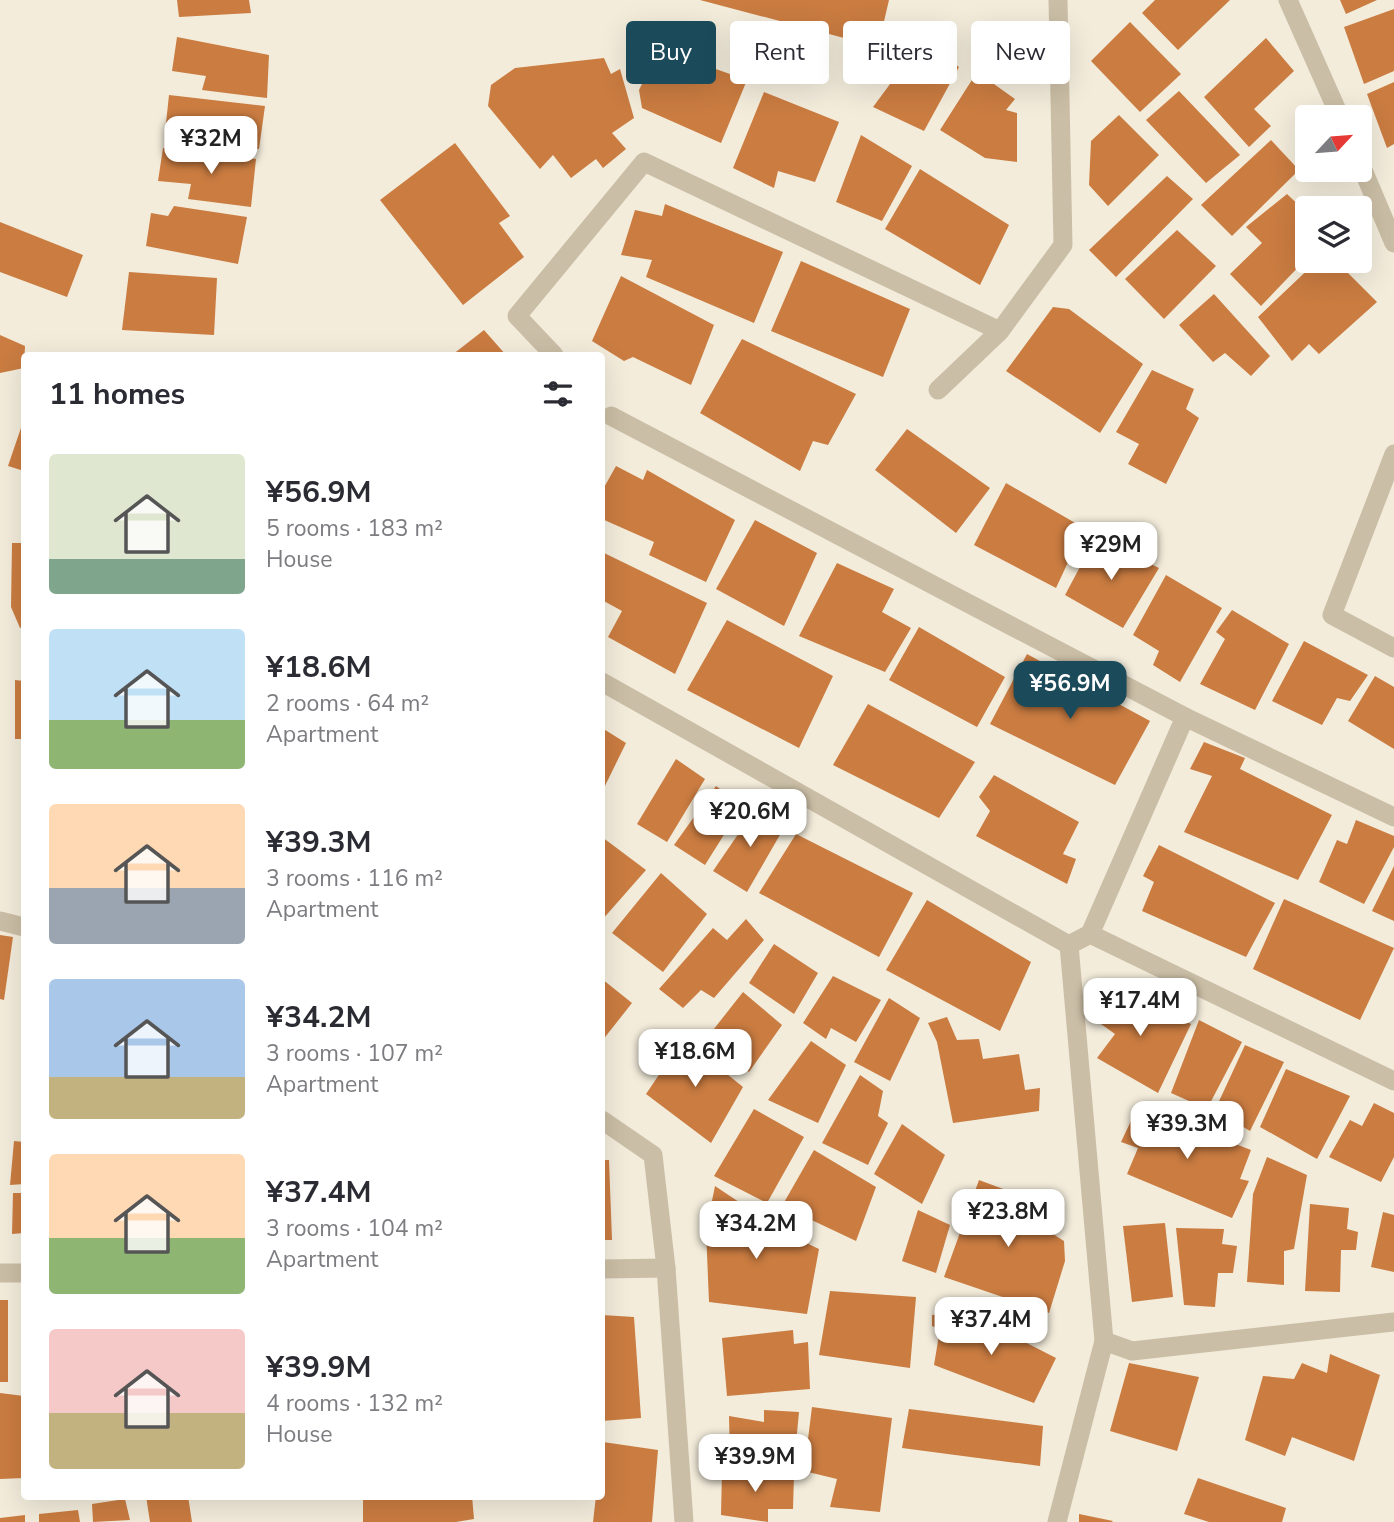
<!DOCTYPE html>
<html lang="en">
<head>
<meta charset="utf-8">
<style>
  :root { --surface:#fff; --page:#f7f7f7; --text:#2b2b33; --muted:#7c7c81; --accent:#1b4b5a }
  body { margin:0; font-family:"Nunito Sans",sans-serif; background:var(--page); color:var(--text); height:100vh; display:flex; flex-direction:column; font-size:26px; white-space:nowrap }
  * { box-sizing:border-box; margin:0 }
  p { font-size:23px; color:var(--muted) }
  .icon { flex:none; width:38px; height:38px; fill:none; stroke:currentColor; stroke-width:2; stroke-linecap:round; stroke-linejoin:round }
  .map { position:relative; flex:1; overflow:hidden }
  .panel { position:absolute; left:21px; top:352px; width:584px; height:1148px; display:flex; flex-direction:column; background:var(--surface); border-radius:7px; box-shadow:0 7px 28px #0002 }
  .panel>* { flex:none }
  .banner { position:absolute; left:626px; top:21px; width:662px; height:63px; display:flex; gap:14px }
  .needle { width:46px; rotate:64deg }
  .controls { position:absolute; left:1295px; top:105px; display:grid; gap:14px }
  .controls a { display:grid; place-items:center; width:77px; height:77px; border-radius:7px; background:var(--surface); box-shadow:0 7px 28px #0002; font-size:35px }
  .price { position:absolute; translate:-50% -60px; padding:0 16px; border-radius:14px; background:#fff; color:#222; font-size:23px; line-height:46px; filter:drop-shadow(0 2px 4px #0008) }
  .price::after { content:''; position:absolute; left:50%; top:42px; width:21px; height:16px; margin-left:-10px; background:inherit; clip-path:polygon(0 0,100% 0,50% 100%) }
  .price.current { background:var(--accent); color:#fff }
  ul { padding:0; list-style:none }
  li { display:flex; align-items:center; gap:21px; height:175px; padding:0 28px }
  li span { display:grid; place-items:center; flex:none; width:196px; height:140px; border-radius:7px; color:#555 }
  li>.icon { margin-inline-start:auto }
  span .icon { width:84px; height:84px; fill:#fffc; stroke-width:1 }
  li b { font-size:30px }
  h2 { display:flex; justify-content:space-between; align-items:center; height:84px; padding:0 28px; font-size:30px }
  .pill { padding:0 24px; border-radius:7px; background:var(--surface); box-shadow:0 7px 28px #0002; font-size:24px; line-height:63px }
  .pill.current { background:var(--accent); color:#fff }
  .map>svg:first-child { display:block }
</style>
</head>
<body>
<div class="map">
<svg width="1394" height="1522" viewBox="0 0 1394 1522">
  <rect width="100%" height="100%" fill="#f3ecdb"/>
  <g fill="#ca7c41">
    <path d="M177,0h72l2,13 -72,4z"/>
    <path d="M700,0h189l-11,47z"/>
    <path d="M1155,0h75l-52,50 -36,-37z"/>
    <path d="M1340,0h37l-31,14z"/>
    <path d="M1394,9v62l-30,13 -20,-57z"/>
    <path d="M1130,22l51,52 -41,38 -49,-51z"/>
    <path d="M177,37l92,18 -2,43 -65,-8 4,-14 -34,-5z"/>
    <path d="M1266,38l28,33 -40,38 17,17 -22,21 -45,-50z"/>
    <path d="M922,41l37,26 -35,64 -51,-24z"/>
    <path d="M659,49l88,31 -26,63 -79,-35 -3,-18z"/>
    <path d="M604,58l7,16 9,-5 14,49 -22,15 14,16 -23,19 -7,-9 -25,19 -18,-23 -13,14 -52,-63 3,-21 24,-17z"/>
    <path d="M977,72l38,27 -9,11 11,3v49l-32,-4 -45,-28z"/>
    <path d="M1394,82v62l-7,4 -20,-54z"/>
    <path d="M1179,91l61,64 -34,28 -60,-63z"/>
    <path d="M764,92l75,30 -24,60 -37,-11 -4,17 -41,-20z"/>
    <path d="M169,95l96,11 -6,43 -63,-6 3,-12 -33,-8z"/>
    <path d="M1119,115l40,40 -51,51 -19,-21 2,-44z"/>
    <path d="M861,135l51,31 -30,55 -46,-19z"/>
    <path d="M1271,140l28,30 -67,66 -31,-31z"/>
    <path d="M455,143l55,73 -11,7 25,34 -61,48 -83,-105z"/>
    <path d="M163,148l93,11 -5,48 -63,-8 3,-15 -33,-3z"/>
    <path d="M920,169l89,56 -29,60 -95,-56z"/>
    <path d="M1167,176l26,23 -77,78 -27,-27z"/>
    <path d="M1287,194l20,19v45l-46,48 -31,-32 32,-31 -16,-16z"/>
    <path d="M665,204l118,48 -29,71 -108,-46 6,-17 -31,-5 14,-45 27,6z"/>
    <path d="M174,206l73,11 -9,47 -92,-18 5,-33 17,3z"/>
    <path d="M0,222l83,33 -16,42 -67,-25z"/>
    <path d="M1177,230l39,36 -52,53 -39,-40z"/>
    <path d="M801,261l109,48 -27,68 -112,-46z"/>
    <path d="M1317,261h19l41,41 -58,52 -10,-10 -17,17 -34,-44z"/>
    <path d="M129,272l88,6 -3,57 -92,-5z"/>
    <path d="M621,276l93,49 -23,60 -58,-28 -9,4 -32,-20z"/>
    <path d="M1214,294l56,62 -19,20 -26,-23 -12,9 -34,-37z"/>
    <path d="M1053,307l16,2 74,55 -43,69 -94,-62z"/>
    <path d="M484,330l22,25h-54z"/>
    <path d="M0,335l25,11 -1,22 -24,5z"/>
    <path d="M742,339l114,55 -28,51 -15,-4 -13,30 -100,-58z"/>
    <path d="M1152,370l42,19 -8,20 13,9 -33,66 -38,-20 11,-20 -23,-12z"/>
    <path d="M24,419v52l-16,-5z"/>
    <path d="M907,429l83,59 -34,45 -81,-63z"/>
    <path d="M616,466l27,14 4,-10 88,50 -29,62 -57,-27 5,-13 -52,-23v-28z"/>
    <path d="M1006,483l78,45 -28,60 -82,-43z"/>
    <path d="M755,520l62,33 -33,73 -68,-37z"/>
    <path d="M1096,537l63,31 -36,60 -58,-33z"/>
    <path d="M12,543h12v84l-4,1 -9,-21z"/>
    <path d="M602,552l105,51 -32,71 -67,-37 14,-26 -20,-11z"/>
    <path d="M837,563l57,26 -12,23 29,16 -26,44 -86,-36z"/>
    <path d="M1166,575l56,33 -42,74 -27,-17 6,-14 -26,-16z"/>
    <path d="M1232,610l57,34 -34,66 -55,-26 25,-45 -9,-7z"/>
    <path d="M727,620l106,56 -34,72 -112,-58z"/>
    <path d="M919,627l86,50 -28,50 -88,-47z"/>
    <path d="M1304,641l64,34 -18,26 -13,-3 -15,27 -50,-24z"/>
    <path d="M1027,654l123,67 -35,64 -125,-61z"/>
    <path d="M1375,676l19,11v62l-46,-28z"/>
    <path d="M15,680l9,1v58h-9z"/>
    <path d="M868,704l107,58 -36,56 -106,-53z"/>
    <path d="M602,728l24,15 -24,49z"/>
    <path d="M1204,742l41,16 -5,11 92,46 -34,65 -114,-48 28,-56 -22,-7z"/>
    <path d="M676,759l29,20 -38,63 -30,-18z"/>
    <path d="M994,775l85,47 -16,32 13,5 -9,25 -91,-48 14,-25 -11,-14z"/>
    <path d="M716,786l26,20 -37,59 -31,-20z"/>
    <path d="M758,805l27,21 -38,66 -34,-21z"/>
    <path d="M1356,820l38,16v11l-30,57 -45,-22 18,-42 10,4z"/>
    <path d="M796,834l117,59 -34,64 -120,-64z"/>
    <path d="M602,837l44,33 -44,50z"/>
    <path d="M1159,845l116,58 -29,54 -104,-46 12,-29 -11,-6z"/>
    <path d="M1394,866v55l-22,-10z"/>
    <path d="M661,873l46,41 -44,58 -51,-39z"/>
    <path d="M1284,899l110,49 -34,72 -107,-51z"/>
    <path d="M927,900l104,62 -31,69 -114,-61z"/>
    <path d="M746,919l18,21 -50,58 -13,-8 -18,18 -24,-19 54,-61 14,12z"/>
    <path d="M0,935l13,2 -9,63 -4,-1z"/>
    <path d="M774,944l44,29 -24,41 -45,-31z"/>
    <path d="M833,976l48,24 -25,42 -25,-14 -5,11 -23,-16z"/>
    <path d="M602,979l30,24 -30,38z"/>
    <path d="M1113,987l78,37 -33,69 -61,-35 18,-24 -21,-15z"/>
    <path d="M743,992l39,33 -33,47 -43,-33z"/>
    <path d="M889,998l31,20 -30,63 -36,-19z"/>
    <path d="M947,1017l10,23 22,-1 4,20 36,-5 6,36 15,-2 -1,23 -86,12 -16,-81 -9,-19z"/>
    <path d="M1199,1020l43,22 -35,67 -36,-16z"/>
    <path d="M675,1032l68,55 -32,56 -65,-49 27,-40 -10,-9z"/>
    <path d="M811,1041l35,24 -28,58 -50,-23z"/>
    <path d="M1245,1045l39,17 -34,69 -35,-21z"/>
    <path d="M1286,1069l64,27 -33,63 -57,-32z"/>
    <path d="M860,1075l23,16 -5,25 10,7 -20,42 -46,-22z"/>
    <path d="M1374,1103l20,10v44l-13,25 -52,-25 21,-37 12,6z"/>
    <path d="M1138,1106l113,44 -11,29 9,2 -17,37 -105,-44 11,-26 -17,-6z"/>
    <path d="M754,1109l50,28 -37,66 -53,-27z"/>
    <path d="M902,1124l43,31 -23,49 -48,-30z"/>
    <path d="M14,1141l10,1v42l-14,1z"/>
    <path d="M814,1150l62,37 -20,54 -74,-35z"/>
    <path d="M1267,1157l40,18 -13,74 -10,2v34l-37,-3 6,-88z"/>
    <path d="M602,1160h7l3,80h-10z"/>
    <path d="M979,1180l65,24 -7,20 27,17 1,20 -16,52 -105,-36z"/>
    <path d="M715,1186l36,24 -4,12 28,6 44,21 -12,65 -98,-12 -3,-72z"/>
    <path d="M13,1193h11v40l-12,1z"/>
    <path d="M1310,1204l39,4 -2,21 11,3 -2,18h-15l-1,42 -35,-1z"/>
    <path d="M918,1210l32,15 -14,48 -34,-12z"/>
    <path d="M1383,1212l11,3v57l-23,-5z"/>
    <path d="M1165,1223l8,74 -41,5 -9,-76z"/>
    <path d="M1176,1228l48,1 -2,15 15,2 -4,27h-15l-3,34 -31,-2z"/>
    <path d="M830,1291l86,6 -6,71 -91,-13z"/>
    <rect x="0" y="1300" width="8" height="82"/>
    <path d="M954,1313l57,22 45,23 -22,45 -100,-38 6,-36 -8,-3v-11z"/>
    <path d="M602,1315l32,2 7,101 -39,3z"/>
    <path d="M793,1330l1,14 14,-2 2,47 -83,7 -5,-58z"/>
    <path d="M1330,1354l50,21 -26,86 -62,-24 -7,19 -40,-16 18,-64 31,3 8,-16 25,10z"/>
    <path d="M1129,1363l70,14 -22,74 -67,-20z"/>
    <path d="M0,1393l24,3v82l-24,1z"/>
    <path d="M812,1407l80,11 -12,94 -50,-5 7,-28 -33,-8z"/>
    <path d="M909,1409l134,17 -3,40 -138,-18z"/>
    <path d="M764,1410l35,2 -5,53 -64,-5 -1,-44 35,6z"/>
    <path d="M603,1442l55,8 -6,72h-59l3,-26h6z"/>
    <path d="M722,1470l72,5 -1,34h-25v13l-47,-7z"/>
    <path d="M1198,1478l88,30 -4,14h-73l-25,-8z"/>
    <path d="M146,1496h42l4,26h-42z"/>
    <path d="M363,1496h109l2,23 -18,3h-93z"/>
    <path d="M125,1499l5,21 -37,2 -1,-18z"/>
    <path d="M78,1510l2,12h-41v-8z"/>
    <path d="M1079,1514l34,7 -1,1h-33z"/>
    <path d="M25,1515v7h-25v-4z"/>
  </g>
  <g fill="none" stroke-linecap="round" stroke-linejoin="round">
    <path stroke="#cbbea6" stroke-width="19" d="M1104,1341l28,10 262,-29"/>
    <path stroke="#cbbea6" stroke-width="19" d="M938,390l62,-59"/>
    <g stroke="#cbbea6" stroke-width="19">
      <path d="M1288,0l52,117"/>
      <path d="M1360,163l34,80"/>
      <path d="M554,355l-37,-39 127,-154 356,169 63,-86 -5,-245"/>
      <path d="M611,416l574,301 209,100"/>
      <path d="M1394,454l-62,161 62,33"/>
      <path d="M602,682l467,263"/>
      <path d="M0,921l24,6"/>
      <path d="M1090,934l304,147"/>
      <path d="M602,1120l51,35 13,113 18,254"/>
      <path d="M602,1269l64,-1"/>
      <path d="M0,1273h24"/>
      <path d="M1057,1522l47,-181 -35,-396 21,-11 95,-217"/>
    </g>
  </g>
</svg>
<div class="controls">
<a><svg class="needle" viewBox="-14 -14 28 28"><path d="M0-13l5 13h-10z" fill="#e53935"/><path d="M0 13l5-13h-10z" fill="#7c7c81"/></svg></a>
<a><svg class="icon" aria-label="layers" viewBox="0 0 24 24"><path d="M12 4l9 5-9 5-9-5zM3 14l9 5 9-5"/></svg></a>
</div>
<b class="price" style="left:211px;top:176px">¥32M</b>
<b class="price" style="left:1111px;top:582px">¥29M</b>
<b class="price current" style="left:1070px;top:721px">¥56.9M</b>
<b class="price" style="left:750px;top:849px">¥20.6M</b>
<b class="price" style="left:1140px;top:1038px">¥17.4M</b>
<b class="price" style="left:695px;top:1089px">¥18.6M</b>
<b class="price" style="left:1187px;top:1161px">¥39.3M</b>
<b class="price" style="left:1008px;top:1249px">¥23.8M</b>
<b class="price" style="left:756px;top:1261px">¥34.2M</b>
<b class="price" style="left:991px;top:1357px">¥37.4M</b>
<b class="price" style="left:755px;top:1494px">¥39.9M</b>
<div class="banner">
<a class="pill current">Buy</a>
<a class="pill">Rent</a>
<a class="pill">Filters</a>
<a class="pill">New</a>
</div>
<section class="panel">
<h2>11 homes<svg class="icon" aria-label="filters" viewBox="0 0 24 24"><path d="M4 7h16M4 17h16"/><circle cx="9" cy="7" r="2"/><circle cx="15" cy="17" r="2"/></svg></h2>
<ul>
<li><span style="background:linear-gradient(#dfe7d0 75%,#7fa58c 0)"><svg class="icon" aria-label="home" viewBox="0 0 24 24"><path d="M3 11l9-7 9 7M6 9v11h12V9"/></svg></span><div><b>¥56.9M</b><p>5 rooms · 183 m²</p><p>House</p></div></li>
<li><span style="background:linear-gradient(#bfe0f5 65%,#8fb573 0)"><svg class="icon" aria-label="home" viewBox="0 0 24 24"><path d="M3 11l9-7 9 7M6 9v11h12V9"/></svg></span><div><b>¥18.6M</b><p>2 rooms · 64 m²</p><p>Apartment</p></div></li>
<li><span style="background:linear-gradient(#ffd9b3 60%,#9aa5b1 0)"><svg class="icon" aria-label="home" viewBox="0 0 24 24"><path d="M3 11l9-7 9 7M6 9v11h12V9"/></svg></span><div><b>¥39.3M</b><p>3 rooms · 116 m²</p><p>Apartment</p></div></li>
<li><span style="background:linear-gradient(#a9c7e8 70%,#c2b280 0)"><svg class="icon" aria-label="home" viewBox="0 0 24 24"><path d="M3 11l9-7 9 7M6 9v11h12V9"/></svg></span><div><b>¥34.2M</b><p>3 rooms · 107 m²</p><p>Apartment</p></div></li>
<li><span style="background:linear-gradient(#ffd9b3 60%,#8fb573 0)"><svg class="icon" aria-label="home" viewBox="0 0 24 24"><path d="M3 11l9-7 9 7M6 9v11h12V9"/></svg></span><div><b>¥37.4M</b><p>3 rooms · 104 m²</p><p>Apartment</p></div></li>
<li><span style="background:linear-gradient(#f6c9c9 60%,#c2b280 0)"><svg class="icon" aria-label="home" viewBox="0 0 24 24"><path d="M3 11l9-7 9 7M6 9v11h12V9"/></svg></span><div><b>¥39.9M</b><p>4 rooms · 132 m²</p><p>House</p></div></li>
</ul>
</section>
</div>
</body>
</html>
